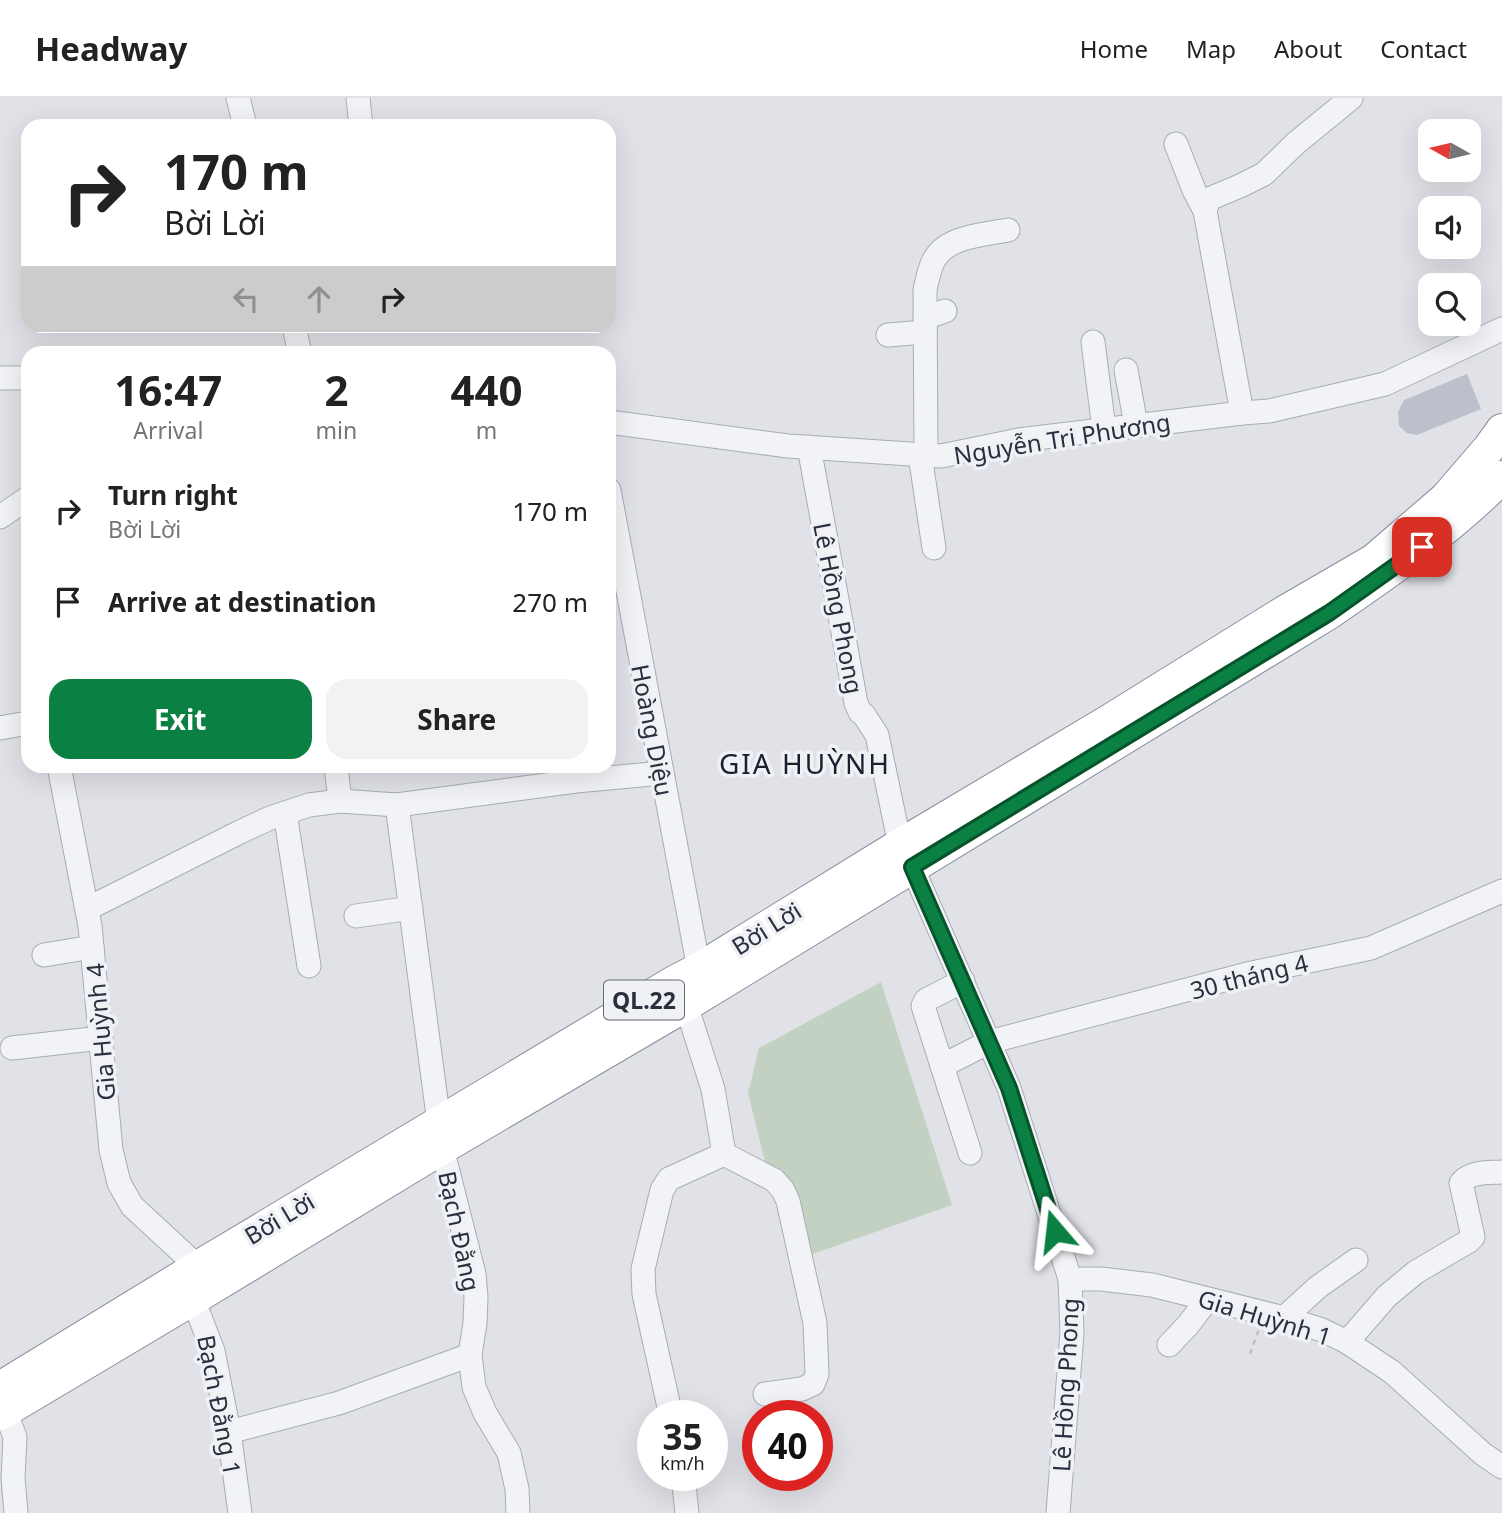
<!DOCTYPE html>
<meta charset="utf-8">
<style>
body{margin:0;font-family:"Noto Sans",sans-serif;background:#f2f2f2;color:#222;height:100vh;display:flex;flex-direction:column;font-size:26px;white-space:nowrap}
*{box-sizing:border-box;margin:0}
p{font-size:23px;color:#767676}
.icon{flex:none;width:38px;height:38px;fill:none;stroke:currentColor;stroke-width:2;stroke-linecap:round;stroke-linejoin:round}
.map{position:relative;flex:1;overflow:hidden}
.details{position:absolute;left:21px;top:248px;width:595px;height:427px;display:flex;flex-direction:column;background:#fff;border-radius:21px;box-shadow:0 7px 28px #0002}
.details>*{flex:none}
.banner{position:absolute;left:21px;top:21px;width:595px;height:214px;border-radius:21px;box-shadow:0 7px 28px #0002;background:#fff;color:#222;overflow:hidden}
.needle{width:46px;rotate:278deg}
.buttons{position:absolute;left:1418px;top:21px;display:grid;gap:14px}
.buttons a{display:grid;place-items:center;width:63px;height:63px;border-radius:14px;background:#fff;box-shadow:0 7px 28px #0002;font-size:35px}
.speed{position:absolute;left:637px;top:1302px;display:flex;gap:14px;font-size:35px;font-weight:700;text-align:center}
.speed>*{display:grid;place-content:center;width:91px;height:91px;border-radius:50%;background:#fff;box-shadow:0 7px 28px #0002;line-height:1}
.speed small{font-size:18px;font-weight:400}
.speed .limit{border:10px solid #d22;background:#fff;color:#111}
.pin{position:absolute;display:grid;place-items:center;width:60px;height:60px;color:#fff;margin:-30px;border-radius:14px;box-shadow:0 4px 10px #0006}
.me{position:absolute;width:77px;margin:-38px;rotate:343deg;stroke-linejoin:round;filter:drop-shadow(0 0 5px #0008)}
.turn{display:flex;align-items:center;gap:24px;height:147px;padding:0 28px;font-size:32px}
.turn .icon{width:91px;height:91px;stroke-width:2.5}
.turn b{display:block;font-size:49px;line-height:60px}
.lanes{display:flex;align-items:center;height:66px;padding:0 28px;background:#0003;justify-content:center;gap:35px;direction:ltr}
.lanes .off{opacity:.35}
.eta{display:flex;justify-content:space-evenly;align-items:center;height:119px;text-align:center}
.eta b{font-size:42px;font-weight:700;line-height:49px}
.primary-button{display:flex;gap:14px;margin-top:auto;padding:14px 28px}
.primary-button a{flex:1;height:80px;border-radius:21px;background:#0b8043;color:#fff;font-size:28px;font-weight:700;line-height:80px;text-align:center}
.primary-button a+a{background:#f2f2f2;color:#222}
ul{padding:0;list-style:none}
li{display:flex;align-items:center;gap:21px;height:91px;padding:0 28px}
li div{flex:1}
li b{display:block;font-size:26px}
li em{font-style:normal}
header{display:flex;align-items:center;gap:42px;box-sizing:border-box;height:98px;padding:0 35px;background:#fff;border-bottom:2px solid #e0e0e0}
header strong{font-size:33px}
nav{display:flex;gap:38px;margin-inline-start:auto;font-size:24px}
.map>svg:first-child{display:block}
.green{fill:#c3d1c2}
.building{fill:#bdc0ca}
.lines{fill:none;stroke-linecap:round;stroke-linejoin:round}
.minor-casing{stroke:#a9acb5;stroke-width:25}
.highway-casing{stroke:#888d9d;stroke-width:34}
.path{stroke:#bec0c6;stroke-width:2.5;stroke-dasharray:5 5;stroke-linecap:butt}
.minor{stroke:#f2f3f6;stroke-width:23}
.highway{stroke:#fff;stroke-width:32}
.route-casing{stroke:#07532c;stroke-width:18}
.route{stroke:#0b8043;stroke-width:12}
.labels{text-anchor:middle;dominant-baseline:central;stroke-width:7;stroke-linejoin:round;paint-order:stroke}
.shield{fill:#eff1f5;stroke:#656875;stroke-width:2}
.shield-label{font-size:23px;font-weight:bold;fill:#2a2e3e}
.street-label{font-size:24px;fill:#2a2e3e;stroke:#eff1f5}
.quarter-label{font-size:28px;letter-spacing:2px;fill:#1c1f2f;stroke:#eff1f5}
</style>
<header>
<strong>Headway</strong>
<nav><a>Home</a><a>Map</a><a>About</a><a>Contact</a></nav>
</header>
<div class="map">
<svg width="1502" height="1415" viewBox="0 0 1502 1415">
<rect width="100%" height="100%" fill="#e0e2e8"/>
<polygon class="green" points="881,884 952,1107 804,1159 769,1080 748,995 759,950"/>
<polygon class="building" points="1467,276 1481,311 1417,337 1407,335 1399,328 1398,314 1404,302"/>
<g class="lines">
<g class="minor-casing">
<g id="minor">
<polyline points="238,0 245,28"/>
<polyline points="358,0 361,28"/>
<polyline points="1176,46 1194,92 1205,113"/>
<polyline points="925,220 945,213"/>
<polyline points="294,228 300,256"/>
<polyline points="888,237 925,234"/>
<polyline points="1093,244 1104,331"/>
<polyline points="1126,272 1136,327"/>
<polyline points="0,280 28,280"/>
<polyline points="1242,315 1205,113 1209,101 1240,88 1264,76 1296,45 1351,0"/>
<polyline points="609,324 788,348 941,358 1019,342 1242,315 1269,313 1385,286 1502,231"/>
<polyline points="809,349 856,605 860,614 864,617 877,637 900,747"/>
<polyline points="920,357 934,450"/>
<path d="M926,358L925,192C927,183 929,172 933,164C945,138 983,137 1008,132"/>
<polyline points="609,392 699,871"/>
<polyline points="0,419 28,400"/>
<polyline points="0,630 28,625"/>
<polyline points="59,668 90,828 111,1052 119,1085 132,1108 198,1169"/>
<polyline points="336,668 340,703"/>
<polyline points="397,707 439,1025"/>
<polyline points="285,715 309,868"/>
<polyline points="912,769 1009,990 1070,1181 1072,1235 1058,1415"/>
<polyline points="87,811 240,734 270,720 309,707 340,703 397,707 576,683 662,675"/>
<polyline points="356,818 411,810"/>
<polyline points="44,857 92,849"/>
<polyline points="963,883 926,902 923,908 970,1055"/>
<polyline points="12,950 101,940"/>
<polyline points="942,968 989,944 1247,876 1371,850 1502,793"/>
<polyline points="442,1050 474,1176 476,1199 475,1225 470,1257 474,1289 485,1315 509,1355 517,1391 518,1415"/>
<polyline points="724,1056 774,1082 783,1092 788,1103 815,1225 817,1276 813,1286 802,1291 765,1296"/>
<polyline points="1070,1181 1101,1181 1152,1187 1284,1220 1322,1232 1347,1244 1392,1274 1483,1356 1502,1369"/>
<polyline points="193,1201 213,1253 229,1334 240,1415"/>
<polyline points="1284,1220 1318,1189 1356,1162"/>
<path d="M1347,1244L1387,1198L1416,1174L1469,1143L1473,1139L1461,1085C1471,1073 1488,1075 1502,1074"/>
<polyline points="1169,1247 1188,1227 1207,1202"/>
<polyline points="5,1313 15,1339 13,1380 16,1415"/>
<polyline points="671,1318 644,1196 643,1171 662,1092 669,1081 724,1056 713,991 686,907"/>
<polyline points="229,1334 339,1305 470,1257"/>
<polyline points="683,1377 687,1415"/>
</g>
</g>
<g class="highway-casing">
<g id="highway">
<polyline points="0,1290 198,1169 674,884 699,871 900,747 1107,624 1286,513 1374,462 1446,400 1489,350 1502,332"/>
<path d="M0,1316L193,1201L442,1050L686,907L1329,515C1390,473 1450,432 1502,379"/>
</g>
</g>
<polyline class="path" points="1250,1256 1259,1231"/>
<use href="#minor" class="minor"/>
<use href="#highway" class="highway"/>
</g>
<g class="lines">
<g class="route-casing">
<polyline id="route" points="1055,1133 1009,990 912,769 1329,515 1422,449"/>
</g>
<use href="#route" class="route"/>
</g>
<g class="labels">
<rect class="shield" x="604" y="882.5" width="80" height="39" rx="5"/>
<g class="shield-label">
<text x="644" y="902">QL.22</text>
</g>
<g class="street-label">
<text transform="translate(1062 340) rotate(-9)">Nguyễn Tri Phương</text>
<text transform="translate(839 510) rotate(79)">Lê Hồng Phong</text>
<text transform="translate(653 632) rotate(79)">Hoàng Diệu</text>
<text transform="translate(766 830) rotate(-32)">Bời Lời</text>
<text transform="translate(1249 878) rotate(-14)">30 tháng 4</text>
<text transform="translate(100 934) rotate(-95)">Gia Huỳnh 4</text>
<text transform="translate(279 1120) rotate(-31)">Bời Lời</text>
<text transform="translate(460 1133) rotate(78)">Bạch Đằng</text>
<text transform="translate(1265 1219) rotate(17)">Gia Huỳnh 1</text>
<text transform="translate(1065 1287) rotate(-87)">Lê Hồng Phong</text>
<text transform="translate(220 1307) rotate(79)">Bạch Đằng 1</text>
</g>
<g class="quarter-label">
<text x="805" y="665">GIA HUỲNH</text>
</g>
</g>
</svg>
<div class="buttons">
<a><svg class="needle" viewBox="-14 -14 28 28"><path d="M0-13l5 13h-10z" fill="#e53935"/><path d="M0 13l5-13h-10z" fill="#767676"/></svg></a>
<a><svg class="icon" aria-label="sound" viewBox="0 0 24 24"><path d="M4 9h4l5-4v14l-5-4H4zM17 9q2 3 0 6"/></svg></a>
<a><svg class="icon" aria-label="search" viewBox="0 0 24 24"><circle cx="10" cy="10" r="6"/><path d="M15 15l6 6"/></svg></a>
</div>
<div class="speed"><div>35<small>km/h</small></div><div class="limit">40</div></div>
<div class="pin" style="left:1422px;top:449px;background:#d93025"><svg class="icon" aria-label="arrive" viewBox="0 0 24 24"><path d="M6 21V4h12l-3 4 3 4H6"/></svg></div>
<svg class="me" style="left:1055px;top:1133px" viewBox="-20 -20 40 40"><path d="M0-17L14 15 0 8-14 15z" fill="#0b8043" stroke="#fff" stroke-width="4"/></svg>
<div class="banner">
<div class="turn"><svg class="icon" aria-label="right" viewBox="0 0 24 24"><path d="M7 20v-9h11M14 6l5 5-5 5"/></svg><div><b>170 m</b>Bời Lời</div></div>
<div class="lanes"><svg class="icon off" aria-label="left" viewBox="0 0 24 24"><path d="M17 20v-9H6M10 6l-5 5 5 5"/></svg><svg class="icon off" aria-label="ahead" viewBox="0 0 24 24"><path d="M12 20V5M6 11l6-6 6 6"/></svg><svg class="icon" aria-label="right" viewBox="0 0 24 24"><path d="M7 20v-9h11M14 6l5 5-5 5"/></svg></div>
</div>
<section class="details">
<div class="eta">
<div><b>16:47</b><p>Arrival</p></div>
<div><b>2</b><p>min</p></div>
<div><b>440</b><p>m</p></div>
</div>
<ul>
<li><svg class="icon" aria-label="right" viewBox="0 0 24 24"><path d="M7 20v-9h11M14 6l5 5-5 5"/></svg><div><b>Turn right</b><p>Bời Lời</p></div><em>170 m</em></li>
<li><svg class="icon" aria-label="arrive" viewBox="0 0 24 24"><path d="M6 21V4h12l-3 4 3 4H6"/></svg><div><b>Arrive at destination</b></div><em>270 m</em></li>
</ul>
<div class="primary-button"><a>Exit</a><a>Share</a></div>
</section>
</div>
